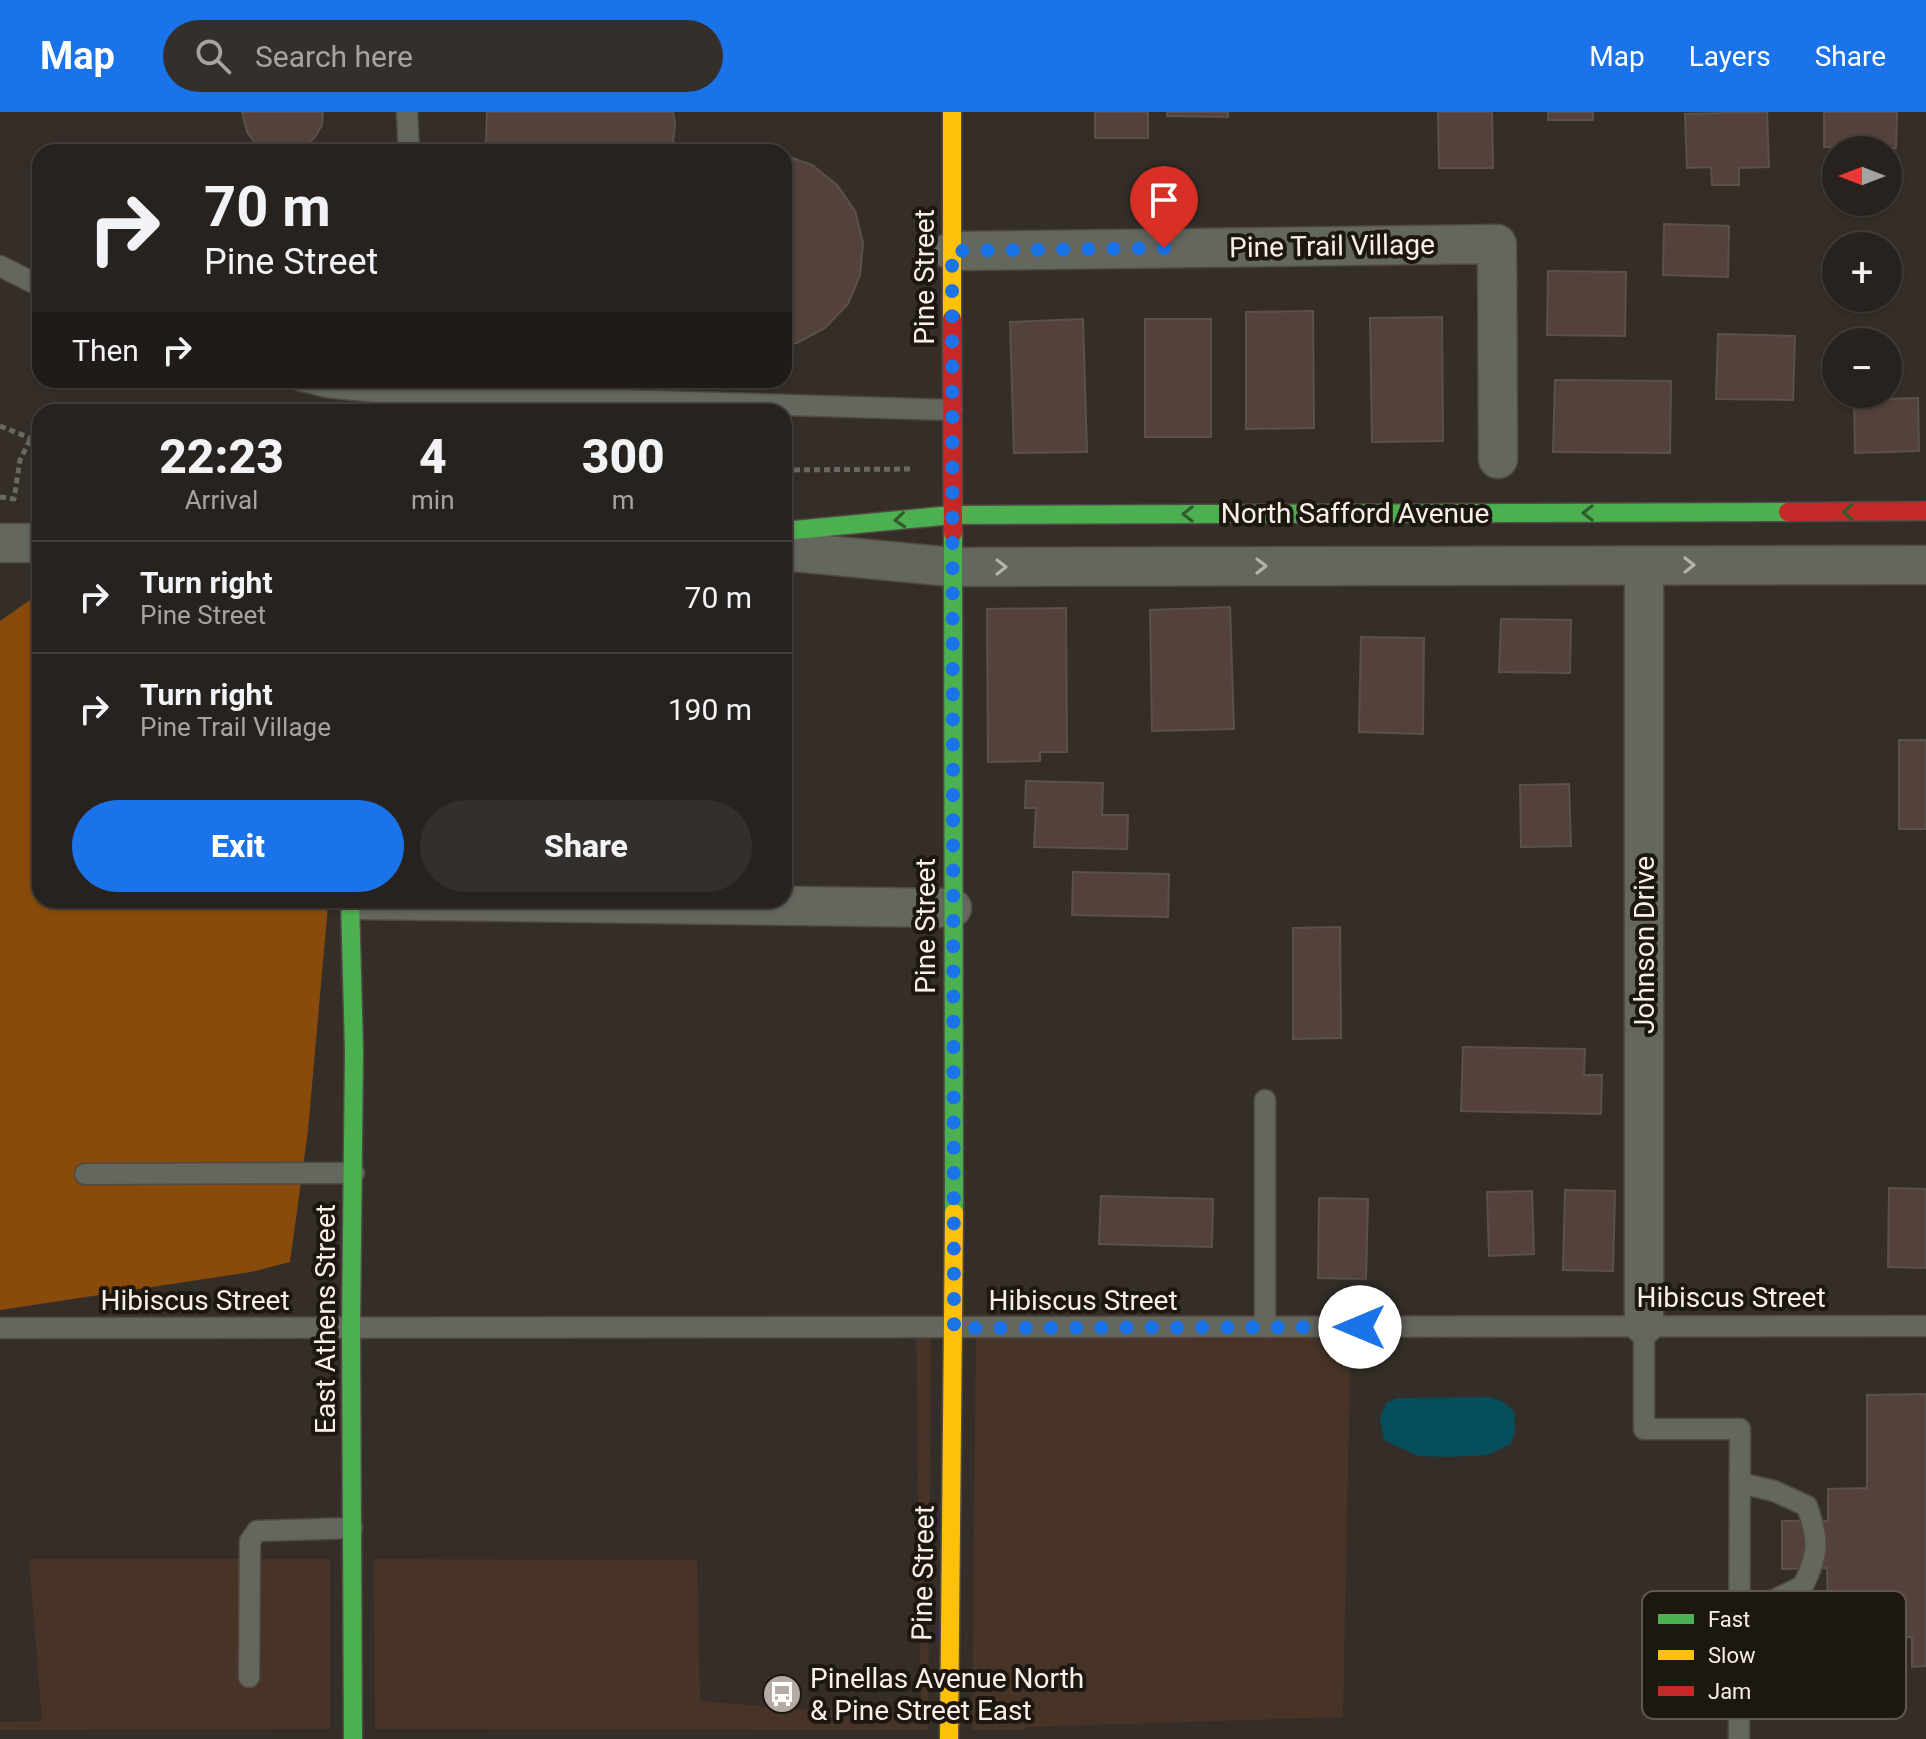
<!DOCTYPE html>
<meta charset="utf-8">
<style>
body{margin:0;font-family:Roboto,sans-serif;background:#342f2b;color:#f1f3f6;height:100vh;display:flex;flex-direction:column;font-size:30px;white-space:nowrap}
*{box-sizing:border-box;margin:0}
p{font-size:26px;color:#a5a4a4}
.icon{flex:none;width:44px;height:44px;fill:none;stroke:currentColor;stroke-width:2;stroke-linecap:round;stroke-linejoin:round}
.map{position:relative;flex:1;overflow:hidden}
.side{position:absolute;left:32px;top:292px;width:760px;height:504px;display:flex;flex-direction:column;background:#28221e;border-radius:24px;box-shadow:0 2px 6px #0004,0 0 0 2px #443f3c}
.side>*{flex:none}
.hud{position:absolute;left:32px;top:32px;width:760px;height:244px;border-radius:24px;box-shadow:0 2px 6px #0004,0 0 0 2px #443f3c;background:#28221e;color:#f1f3f6;overflow:hidden}
.needle{width:52px;rotate:270deg}
.fabs{position:absolute;left:1822px;top:24px;display:grid;gap:16px}
.fabs a{display:grid;place-items:center;width:80px;height:80px;border-radius:50%;background:#28221e;box-shadow:0 2px 6px #0004,0 0 0 2px #443f3c;font-size:40px}
.pin{position:absolute;display:grid;place-items:center;width:68px;height:68px;color:#fff;margin:-82px -34px;border-radius:50% 50% 50% 0;rotate:-45deg;box-shadow:0 0 8px #0007}
.pin .icon{rotate:45deg}
.me{position:absolute;width:88px;margin:-44px;rotate:270deg;stroke-linejoin:round;filter:drop-shadow(0 0 6px #0008)}
.turn{display:flex;align-items:center;gap:28px;height:168px;padding:0 40px;font-size:36px}
.turn .icon{width:104px;height:104px;stroke-width:2.5}
.turn b{display:block;font-size:56px;line-height:68px}
.then{display:flex;align-items:center;height:76px;padding:0 40px;background:#0003;gap:16px;font-size:30px}
.eta{display:flex;justify-content:space-evenly;align-items:center;height:136px;text-align:center}
.eta b{font-size:48px;font-weight:800;line-height:56px}
.action{display:flex;gap:16px;margin-top:auto;padding:16px 40px}
.action a{flex:1;height:92px;border-radius:48px;background:#1a73e8;color:#fff;font-size:32px;font-weight:800;line-height:92px;text-align:center}
.action a+a{background:#342f2b;color:#f1f3f6}
ul{padding:0;list-style:none}
li{display:flex;align-items:center;gap:24px;height:112px;padding:0 40px;border-top:2px solid #443f3c}
li div{flex:1}
li b{display:block;font-size:30px}
li em{font-style:normal}
header{display:flex;align-items:center;gap:48px;box-sizing:border-box;height:112px;padding:0 40px;background:#1a73e8;color:#fff}
header strong{font-size:38px}
nav{display:flex;gap:44px;margin-inline-start:auto;font-size:28px}
.search{width:560px;height:72px;background:#342f2b;display:flex;align-items:center;gap:20px;box-sizing:border-box;padding:0 28px;border-radius:44px;color:#a5a4a4;font-size:30px}
.map>svg:first-child{display:block}
.built{fill:#473426}
.forest{fill:#894b0b}
.water{fill:#064e5c}
.building{fill:#54413c;stroke:#58514e;stroke-width:2}
.lines{fill:none;stroke-linecap:round;stroke-linejoin:round}
.lane-casing{stroke:#504944;stroke-width:23}
.street-casing{stroke:#504944;stroke-width:41}
.fast-casing{stroke:#504944;stroke-width:21}
.slow-casing{stroke:#504944;stroke-width:21}
.jam-casing{stroke:#504944;stroke-width:21}
.path{stroke:#676a62;stroke-width:5;stroke-dasharray:6 4;stroke-linecap:butt}
.lane{stroke:#63675e;stroke-width:20}
.street{stroke:#63675e;stroke-width:38}
.fast{stroke:#4caf50;stroke-width:18}
.slow{stroke:#ffc107;stroke-width:18}
.jam{stroke:#c62828;stroke-width:18}
.oneway{stroke:#325b2e}
.oneway2{stroke:#b6b2aa}
.route{stroke:#1a73e8;stroke-width:14;stroke-dasharray:0 25.2}
.labels{text-anchor:middle;dominant-baseline:central;stroke-width:8;stroke-linejoin:round;paint-order:stroke}
.street-label{font-size:28px;fill:#f9efe9;stroke:#1d1712}
.poi-label{font-size:28px;fill:#f9efe9;stroke:#1d1712;text-anchor:start}
.key{fill:#1d1712;stroke:#5f5852;stroke-width:2}
.key-label{font-size:22px;fill:#f9efe9}
</style>
<header>
<strong>Map</strong>
<div class="search"><svg class="icon" aria-label="search" viewBox="0 0 24 24"><circle cx="10" cy="10" r="6"/><path d="M15 15l6 6"/></svg>Search here</div>
<nav><a>Map</a><a>Layers</a><a>Share</a></nav>
</header>
<div class="map">
<svg width="1926" height="1627" viewBox="0 0 1926 1627">
<rect width="100%" height="100%" fill="#352e28"/>
<g class="built">
<polygon points="1351,1204 1343,1605 1026,1615 1025,1618 972,1618 976,1209"/>
<polygon points="916,1210 931,1210 928,1618 375,1617 374,1447 697,1448 700,1589 808,1598 921,1598"/>
<polygon points="29,1447 330,1447 330,1617 0,1618 0,1610 42,1609"/>
</g>
<polygon class="forest" points="40,481 40,788 328,788 327,805 308,1018 290,1150 251,1160 0,1198 0,509"/>
<polygon class="water" points="1491,1285 1503,1290 1514,1299 1515,1319 1511,1332 1488,1343 1449,1345 1418,1344 1384,1328 1380,1306 1386,1291 1397,1286"/>
<g class="building">
<polygon points="242,0 323,0 322,13 315,25 305,34 285,40 267,38 255,31 247,20"/>
<polygon points="487,0 673,0 675,11 672,40 489,40 486,29"/>
<rect x="1095" y="0" width="53" height="26"/>
<polygon points="1167,0 1228,0 1228,5 1167,4"/>
<polygon points="1438,0 1492,0 1493,56 1439,56"/>
<rect x="1548" y="0" width="45" height="8"/>
<polygon points="1767,0 1769,55 1739,56 1739,73 1712,73 1711,55 1687,56 1685,2"/>
<polygon points="1824,0 1897,0 1896,36 1824,35"/>
<polygon points="784,43 812,53 837,73 855,99 863,131 860,163 848,192 825,216 797,231 784,233"/>
<polygon points="1664,112 1729,114 1728,165 1663,163"/>
<polygon points="1548,159 1626,160 1625,224 1547,223"/>
<polygon points="1313,199 1314,316 1246,317 1246,200"/>
<polygon points="1442,205 1443,329 1372,330 1370,206"/>
<polygon points="1083,207 1087,340 1014,341 1010,210"/>
<rect x="1145" y="207" width="66" height="118"/>
<polygon points="1718,222 1795,224 1793,288 1716,287"/>
<polygon points="1555,268 1671,269 1670,341 1553,340"/>
<polygon points="1918,286 1919,339 1855,341 1854,288"/>
<polygon points="1230,495 1234,617 1152,619 1150,498"/>
<polygon points="1066,496 1067,640 1040,640 1040,649 988,650 987,497"/>
<polygon points="1501,507 1571,508 1570,561 1499,560"/>
<polygon points="1361,525 1424,526 1423,622 1359,620"/>
<rect x="1899" y="628" width="27" height="89"/>
<polygon points="1026,669 1103,671 1102,703 1128,703 1127,737 1034,735 1036,696 1025,696"/>
<polygon points="1569,672 1571,734 1521,735 1520,673"/>
<polygon points="1073,760 1169,762 1168,805 1072,803"/>
<polygon points="1340,815 1341,926 1293,927 1293,816"/>
<polygon points="1463,935 1585,937 1584,963 1602,963 1601,1002 1461,999"/>
<polygon points="1889,1076 1926,1077 1926,1156 1888,1155"/>
<polygon points="1565,1078 1615,1079 1613,1159 1563,1158"/>
<polygon points="1532,1079 1534,1142 1489,1144 1487,1080"/>
<polygon points="1101,1084 1213,1087 1212,1135 1099,1132"/>
<polygon points="1319,1086 1368,1087 1366,1167 1318,1166"/>
<polygon points="1926,1282 1926,1554 1912,1555 1912,1525 1829,1525 1827,1456 1782,1457 1782,1409 1828,1409 1828,1377 1867,1376 1867,1283"/>
</g>
<g class="lines">
<g class="lane-casing">
<g id="lane">
<polyline points="407,0 409,40"/>
<polyline points="0,154 40,174"/>
<polyline points="299,268 327,275 385,281 952,298"/>
<polyline points="1265,988 1265,1215"/>
<polyline points="85,1062 354,1061"/>
<polyline points="1644,1213 1644,1317 1740,1317 1739,1627"/>
<polyline points="0,1216 1926,1214"/>
<path d="M1739,1498L1772,1489L1803,1474C1819,1441 1819,1429 1807,1394L1774,1379L1740,1371"/>
<polyline points="249,1565 250,1429 257,1419 352,1416"/>
</g>
</g>
<g class="street-casing">
<g id="street">
<polyline points="952,139 1497,132 1498,347"/>
<polyline points="0,431 40,431"/>
<polyline points="784,439 952,455 1926,453"/>
<polyline points="1644,454 1644,1213"/>
<polyline points="359,788 952,796"/>
</g>
</g>
<g class="fast-casing">
<g id="fast">
<polyline points="784,419 952,403 1788,400"/>
<polyline points="953,421 954,1101"/>
<polyline points="350,788 354,939 351,1216 353,1627"/>
</g>
</g>
<g class="slow-casing">
<g id="slow">
<polyline points="952,0 952,207"/>
<polyline points="949,1627 954,1101"/>
</g>
</g>
<g class="jam-casing">
<g id="jam">
<polyline points="952,207 953,421"/>
<polyline points="1788,400 1926,399"/>
</g>
</g>
<g class="path">
<polyline points="0,314 40,330"/>
<polyline points="784,358 911,357"/>
<polyline points="0,385 14,387 20,348 31,326"/>
</g>
<use href="#lane" class="lane"/>
<use href="#street" class="street"/>
<use href="#fast" class="fast"/>
<use href="#slow" class="slow"/>
<use href="#jam" class="jam"/>
</g>
<defs><path id="oneway-chevron" d="M-2-3.5L2.5 0L-2 3.5" fill="none" stroke-width="1.6" stroke-linecap="round" stroke-linejoin="round" transform="scale(2)"/></defs>
<g class="oneway">
<use href="#oneway-chevron" transform="translate(1848 400) rotate(180)"/>
<use href="#oneway-chevron" transform="translate(1588 401) rotate(180)"/>
<use href="#oneway-chevron" transform="translate(1188 402) rotate(180)"/>
<use href="#oneway-chevron" transform="translate(900 408) rotate(175)"/>
</g>
<g class="oneway2">
<use href="#oneway-chevron" transform="translate(1689 453)"/>
<use href="#oneway-chevron" transform="translate(1261 454)"/>
<use href="#oneway-chevron" transform="translate(1001 455)"/>
</g>
<g class="lines">
<polyline class="route" points="1164,136 952,139 954,1216 1360,1215"/>
</g>
<defs>
<g id="bus-disc" transform="scale(2)"><circle r="9.5" fill="#b4aba5" stroke="#1d1712"/><path d="M-5-6H5V4H4V6H2V4H-2V6H-4V4H-5ZM-3.5-4V0h7V-4ZM-3.5 1.2v1.5H-2V1.2ZM2 1.2v1.5H3.5V1.2Z" fill="#fff"/></g>
</defs>
<g fill-rule="evenodd">
<use href="#bus-disc" x="782" y="1582"/>
</g>
<g class="labels">
<g class="street-label">
<text transform="translate(1332 134) rotate(-1)">Pine Trail Village</text>
<text transform="translate(924 165) rotate(-90)">Pine Street</text>
<text x="1355" y="401">North Safford Avenue</text>
<text transform="translate(925 814) rotate(-90)">Pine Street</text>
<text transform="translate(1644 833) rotate(-90)">Johnson Drive</text>
<text x="1731" y="1185">Hibiscus Street</text>
<text x="195" y="1188">Hibiscus Street</text>
<text x="1083" y="1188">Hibiscus Street</text>
<text transform="translate(325 1207) rotate(-90)">East Athens Street</text>
<text transform="translate(923 1461) rotate(-89)">Pine Street</text>
</g>
<g class="poi-label">
<text x="810" y="1566">Pinellas Avenue North<tspan x="810" dy="32">&amp; Pine Street East</tspan></text>
</g>
</g>
<rect x="1642" y="1479" width="264" height="128" rx="12" class="key"/>
<rect x="1658" y="1502" width="36" height="10" fill="#4caf50"/>
<rect x="1658" y="1538" width="36" height="10" fill="#ffc107"/>
<rect x="1658" y="1574" width="36" height="10" fill="#c62828"/>
<g class="key-label">
<text x="1708" y="1515">Fast</text>
<text x="1708" y="1551">Slow</text>
<text x="1708" y="1587">Jam</text>
</g>
</svg>
<div class="fabs">
<a><svg class="needle" viewBox="-14 -14 28 28"><path d="M0-13l5 13h-10z" fill="#e53935"/><path d="M0 13l5-13h-10z" fill="#a5a4a4"/></svg></a>
<a>+</a>
<a>−</a>
</div>
<div class="pin" style="left:1164px;top:136px;background:#d93025"><svg class="icon" aria-label="arrive" viewBox="0 0 24 24"><path d="M6 21V4h12l-3 4 3 4H6"/></svg></div>
<svg class="me" style="left:1360px;top:1215px" viewBox="-20 -20 40 40"><circle r="19" fill="#fff"/><path d="M0-13L10 11 0 6-10 11z" fill="#1a73e8"/></svg>
<div class="hud">
<div class="turn"><svg class="icon" aria-label="right" viewBox="0 0 24 24"><path d="M7 20v-9h11M14 6l5 5-5 5"/></svg><div><b>70 m</b>Pine Street</div></div>
<div class="then">Then<svg class="icon" aria-label="right" viewBox="0 0 24 24"><path d="M7 20v-9h11M14 6l5 5-5 5"/></svg></div>
</div>
<section class="side">
<div class="eta">
<div><b>22:23</b><p>Arrival</p></div>
<div><b>4</b><p>min</p></div>
<div><b>300</b><p>m</p></div>
</div>
<ul>
<li><svg class="icon" aria-label="right" viewBox="0 0 24 24"><path d="M7 20v-9h11M14 6l5 5-5 5"/></svg><div><b>Turn right</b><p>Pine Street</p></div><em>70 m</em></li>
<li><svg class="icon" aria-label="right" viewBox="0 0 24 24"><path d="M7 20v-9h11M14 6l5 5-5 5"/></svg><div><b>Turn right</b><p>Pine Trail Village</p></div><em>190 m</em></li>
</ul>
<div class="action"><a>Exit</a><a>Share</a></div>
</section>
</div>
